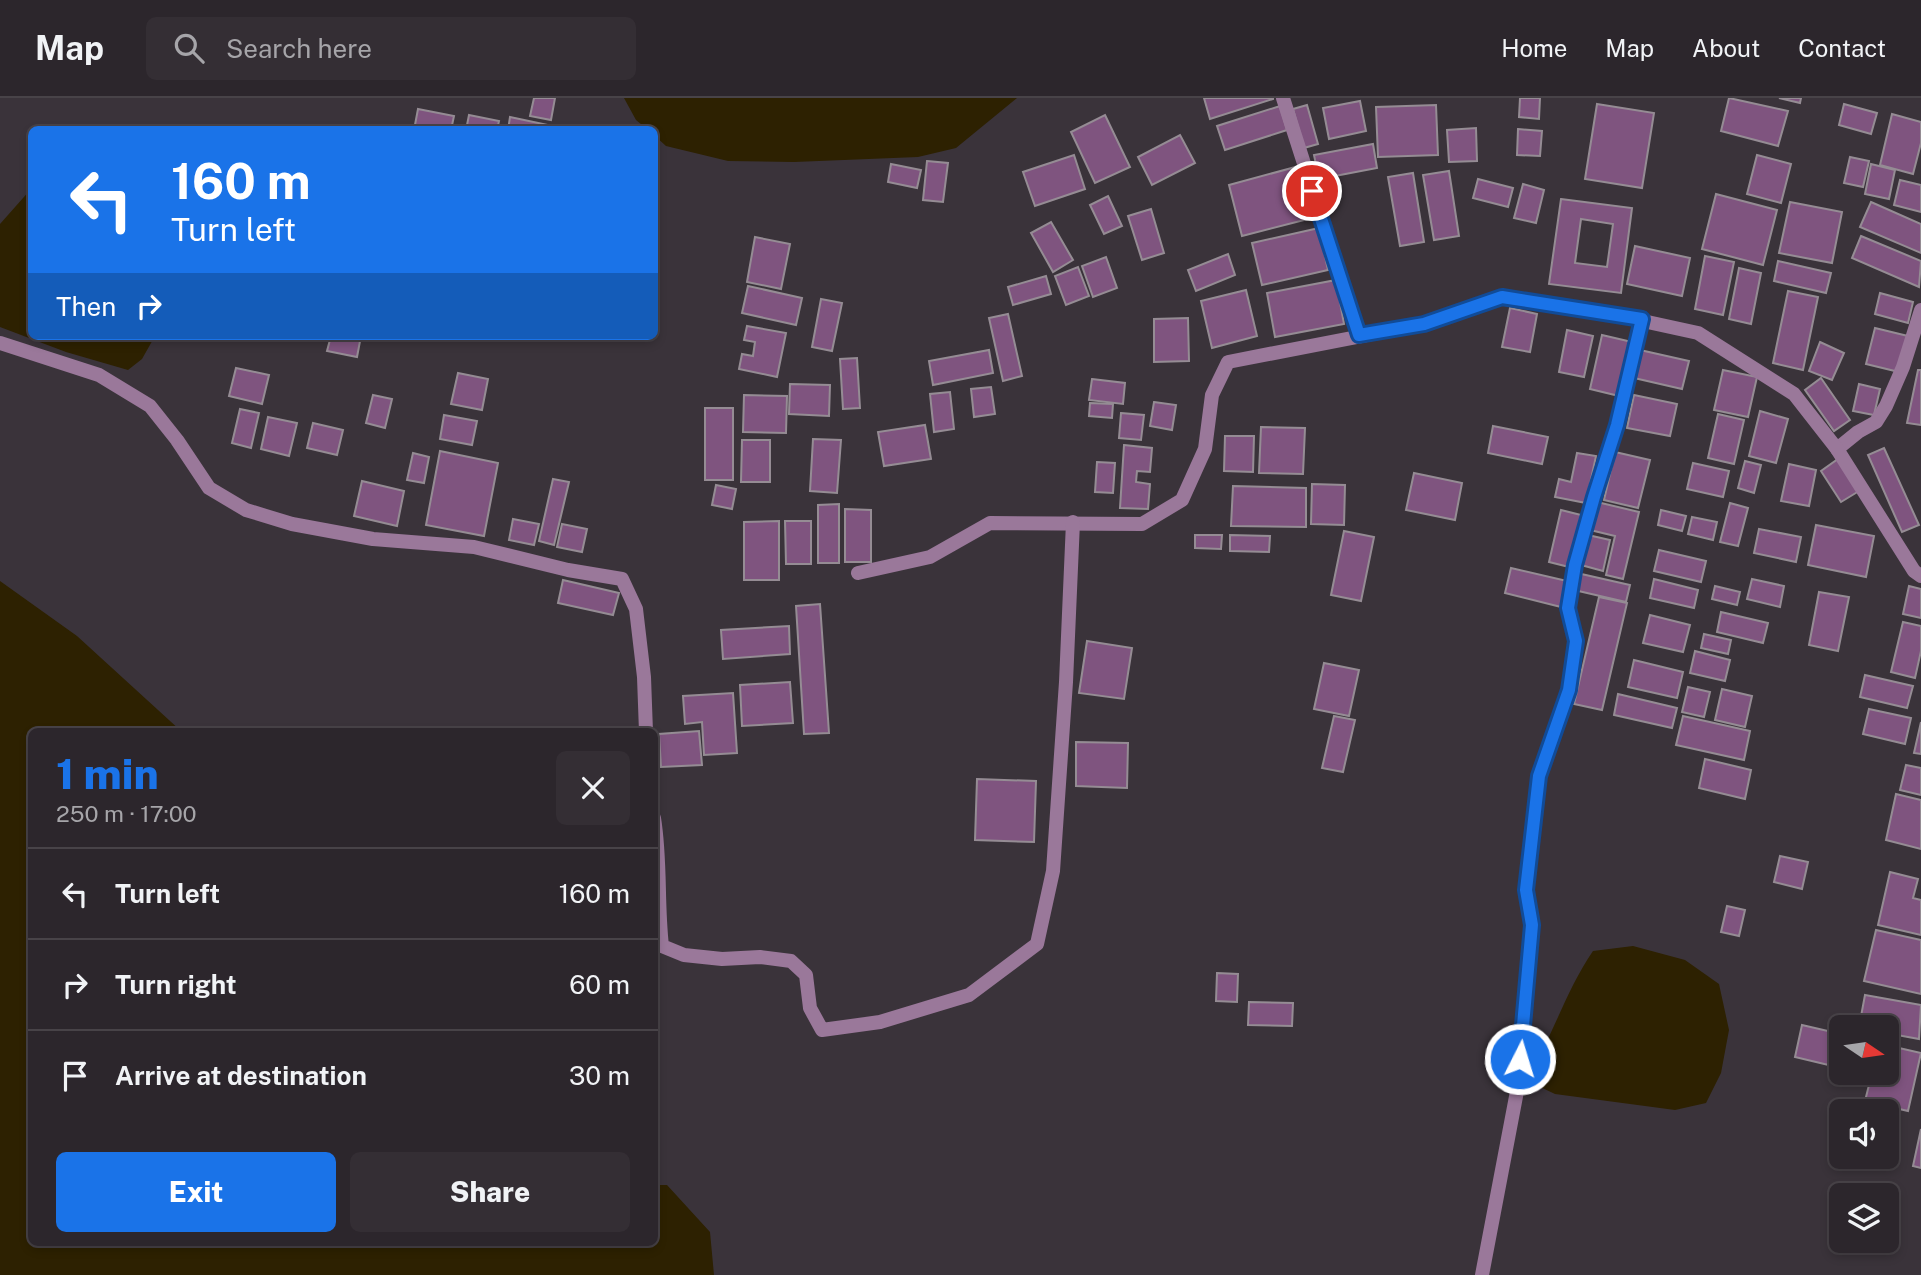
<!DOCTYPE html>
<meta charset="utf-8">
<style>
body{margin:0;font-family:"Public Sans",sans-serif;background:#342e34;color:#f1f3f6;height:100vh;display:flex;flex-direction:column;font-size:26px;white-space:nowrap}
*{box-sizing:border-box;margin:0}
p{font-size:23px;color:#a6a5a9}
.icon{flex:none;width:38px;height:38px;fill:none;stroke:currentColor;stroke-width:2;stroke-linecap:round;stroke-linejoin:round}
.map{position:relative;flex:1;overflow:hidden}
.side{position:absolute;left:28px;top:630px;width:630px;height:518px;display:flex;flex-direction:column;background:#2c262c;border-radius:10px;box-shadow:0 4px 10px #0003,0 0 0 2px #484348}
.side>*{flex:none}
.guide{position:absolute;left:28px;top:28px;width:630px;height:214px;border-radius:10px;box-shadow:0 4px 10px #0003,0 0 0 2px #484348;background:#1a73e8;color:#fff;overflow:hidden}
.needle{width:46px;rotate:103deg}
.fabs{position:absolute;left:1829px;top:917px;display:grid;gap:14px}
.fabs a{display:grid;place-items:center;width:70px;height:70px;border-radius:10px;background:#2c262c;box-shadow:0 4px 10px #0003,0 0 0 2px #484348;font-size:35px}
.pin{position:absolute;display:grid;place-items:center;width:60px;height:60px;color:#fff;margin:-30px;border:4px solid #fff;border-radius:50%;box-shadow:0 2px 7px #0007}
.me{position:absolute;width:77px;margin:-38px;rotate:5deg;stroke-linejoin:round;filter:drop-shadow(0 0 5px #0008)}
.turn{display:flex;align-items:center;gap:24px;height:147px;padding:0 28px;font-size:32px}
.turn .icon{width:91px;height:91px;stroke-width:2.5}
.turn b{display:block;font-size:49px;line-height:60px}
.then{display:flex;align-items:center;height:66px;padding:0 28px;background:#0003;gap:14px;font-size:26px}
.round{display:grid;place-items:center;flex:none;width:74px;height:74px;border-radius:10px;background:#342e34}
.summary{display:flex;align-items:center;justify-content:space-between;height:119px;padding:0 28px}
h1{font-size:42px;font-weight:800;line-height:52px;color:#1a73e8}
.action{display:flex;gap:14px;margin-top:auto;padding:14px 28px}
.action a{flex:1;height:80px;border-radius:10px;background:#1a73e8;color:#fff;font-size:28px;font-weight:800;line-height:80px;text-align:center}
.action a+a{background:#342e34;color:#f1f3f6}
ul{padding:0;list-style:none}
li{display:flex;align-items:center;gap:21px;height:91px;padding:0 28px;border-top:2px solid #484348}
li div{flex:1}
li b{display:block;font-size:26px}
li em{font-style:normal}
header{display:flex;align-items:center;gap:42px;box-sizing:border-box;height:98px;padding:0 35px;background:#2c262c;border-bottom:2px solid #484348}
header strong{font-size:33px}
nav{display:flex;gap:38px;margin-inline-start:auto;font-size:24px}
.search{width:490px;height:63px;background:#342e34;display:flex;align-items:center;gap:18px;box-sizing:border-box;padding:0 24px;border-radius:10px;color:#a6a5a9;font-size:26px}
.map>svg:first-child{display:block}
.water{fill:#2d2101}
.building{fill:#7f547f;stroke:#958c94;stroke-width:2;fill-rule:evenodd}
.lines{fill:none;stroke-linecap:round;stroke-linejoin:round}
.minor{stroke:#9a789a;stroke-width:14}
.route-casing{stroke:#114b97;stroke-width:18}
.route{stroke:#1a73e8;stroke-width:12}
</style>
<header>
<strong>Map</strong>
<div class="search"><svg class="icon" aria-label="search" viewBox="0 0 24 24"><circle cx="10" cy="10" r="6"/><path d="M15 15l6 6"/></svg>Search here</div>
<nav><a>Home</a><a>Map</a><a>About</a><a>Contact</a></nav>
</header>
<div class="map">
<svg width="1921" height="1177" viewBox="0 0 1921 1177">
<rect width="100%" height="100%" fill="#3a333a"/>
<g class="water">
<polygon points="624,0 1017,0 956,50 918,59 794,64 728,63 666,48 655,38 654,32 647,31 636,22"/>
<polygon points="31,91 32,238 155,238 142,261 128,272 66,254 0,229 0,126"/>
<polygon points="0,483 77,538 181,633 32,634 32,1144 654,1144 655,1087 667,1087 710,1134 714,1177 0,1177"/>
<path d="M1633,848L1685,862L1719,886L1729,932L1721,975L1706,1005L1675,1012L1555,996L1536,987L1531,974C1554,934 1567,891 1593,853Z"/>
</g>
<g class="building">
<polygon points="534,0 555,0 551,22 530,18"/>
<polygon points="1204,0 1273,0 1273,1 1210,21"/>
<polygon points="1520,0 1540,0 1539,21 1519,19"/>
<polygon points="1729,0 1788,13 1778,48 1721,33"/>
<polygon points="1779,0 1801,0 1800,5"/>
<polygon points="1360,3 1366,33 1329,41 1323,10"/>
<polygon points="1597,6 1654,15 1642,90 1585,81"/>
<polygon points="1844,6 1877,15 1871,36 1839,27"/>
<polygon points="1307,7 1318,46 1304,50 1293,11"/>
<polygon points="1436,7 1438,57 1378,59 1376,9"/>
<polygon points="1280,8 1287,32 1225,52 1217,28"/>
<polygon points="418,11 454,18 451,32 414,32"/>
<polygon points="1892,16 1921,24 1921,45 1913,76 1880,67"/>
<polygon points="469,17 499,23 497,32 466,32"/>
<polygon points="1105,17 1130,69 1095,85 1071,34"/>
<polygon points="510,19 548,27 548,32 508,32"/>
<polygon points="1476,30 1477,63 1449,64 1447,32"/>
<polygon points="1518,31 1542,33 1540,58 1517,57"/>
<polygon points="1180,37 1195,65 1152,87 1138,59"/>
<polygon points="1373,46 1377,70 1319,81 1314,57"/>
<polygon points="1074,57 1085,91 1035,108 1023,74"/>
<polygon points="1757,57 1791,66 1781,105 1747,96"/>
<polygon points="1850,59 1869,63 1863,89 1844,85"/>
<polygon points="927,63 948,65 943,104 923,102"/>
<polygon points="891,66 921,72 917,90 888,84"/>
<polygon points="1871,66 1895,72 1889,101 1865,96"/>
<polygon points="1299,68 1312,120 1242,138 1229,87"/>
<polygon points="1449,73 1459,138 1434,142 1423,77"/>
<polygon points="1413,75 1424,144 1400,148 1388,79"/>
<polygon points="1478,81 1513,90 1508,109 1473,100"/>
<polygon points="1900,82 1921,87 1921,114 1894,107"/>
<polygon points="1523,86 1544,92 1536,125 1514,120"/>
<polygon points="1716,96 1777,112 1763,167 1702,151"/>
<polygon points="1108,98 1122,128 1104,136 1090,107"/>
<path d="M1561,101L1632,110L1621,195L1549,186ZM1581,121L1613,126L1607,169L1575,165Z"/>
<polygon points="1790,104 1842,114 1832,165 1779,155"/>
<polygon points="1871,104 1921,126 1921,155 1860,129"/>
<polygon points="1151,111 1164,155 1142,162 1128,118"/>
<polygon points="1051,124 1073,162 1053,174 1031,135"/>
<polygon points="1319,130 1328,172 1262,187 1252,145"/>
<polygon points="1861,138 1921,163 1919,189 1852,160"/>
<polygon points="755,139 790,146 781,191 747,184"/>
<polygon points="1635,148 1690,160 1682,198 1627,186"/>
<polygon points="1228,156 1235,177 1196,193 1188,172"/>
<polygon points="1705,158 1734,164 1723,217 1695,211"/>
<polygon points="1106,159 1117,190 1093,199 1082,168"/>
<polygon points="1778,163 1831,175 1826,195 1774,183"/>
<polygon points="1078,169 1089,198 1066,207 1055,178"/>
<polygon points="1739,170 1761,175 1751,226 1729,221"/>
<polygon points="1046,178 1051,196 1013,207 1008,189"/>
<polygon points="1336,182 1344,226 1275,239 1267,195"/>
<polygon points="748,188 802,200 796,227 742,215"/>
<polygon points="1246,192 1257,238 1212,250 1201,203"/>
<polygon points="1788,193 1818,199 1803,272 1773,265"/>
<polygon points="1880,195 1913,204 1908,225 1875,216"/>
<polygon points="821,201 842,205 832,253 812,249"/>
<polygon points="1510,210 1537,216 1530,254 1502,249"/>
<polygon points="1008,216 1022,278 1003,283 989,220"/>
<polygon points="1188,220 1189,263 1154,264 1154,221"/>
<polygon points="747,228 786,235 777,279 739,271 742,256 753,258 755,244 744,242"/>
<polygon points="1875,230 1908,238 1899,274 1866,266"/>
<polygon points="1567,232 1593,238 1584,279 1559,274"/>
<polygon points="1602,237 1632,244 1619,298 1590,291"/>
<polygon points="331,238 361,238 357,259 327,253"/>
<polygon points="1820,244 1844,255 1832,282 1809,273"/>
<polygon points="989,252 993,275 933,287 929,263"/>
<polygon points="1640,252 1689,263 1682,291 1634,280"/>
<polygon points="857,260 860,310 843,311 840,261"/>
<polygon points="236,270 269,277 262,306 229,298"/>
<polygon points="1723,272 1757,279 1748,319 1714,312"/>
<polygon points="1918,272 1921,272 1921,327 1907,325"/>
<polygon points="458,275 488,281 482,312 451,306"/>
<polygon points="1821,280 1850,322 1834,333 1805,292"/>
<polygon points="1092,281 1125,285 1123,306 1089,302"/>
<polygon points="790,286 830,287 829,318 789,316"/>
<polygon points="1859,286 1880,291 1874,317 1853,313"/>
<polygon points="991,289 995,316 974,319 971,291"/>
<polygon points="950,294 954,331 934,334 930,296"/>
<polygon points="373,297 392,301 385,330 366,325"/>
<polygon points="744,297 787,298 786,335 743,334"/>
<polygon points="1634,297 1677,306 1670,338 1627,330"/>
<polygon points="1154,304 1176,307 1172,332 1150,328"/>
<polygon points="1090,305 1113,306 1112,320 1089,318"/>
<rect x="705" y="310" width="28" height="72"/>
<polygon points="240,311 259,315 251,350 232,345"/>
<polygon points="1760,313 1788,321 1776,365 1749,358"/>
<polygon points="1121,315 1144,317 1141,342 1119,340"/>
<polygon points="1718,316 1744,322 1734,366 1708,360"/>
<polygon points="444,317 477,323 472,347 440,341"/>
<polygon points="268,319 297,325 289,358 261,351"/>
<polygon points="313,325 343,332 337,357 307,350"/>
<polygon points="925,327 931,361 884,368 878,334"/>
<polygon points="1493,328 1548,339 1542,366 1488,355"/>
<polygon points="1261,329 1305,330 1303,376 1259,375"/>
<polygon points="1225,338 1254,338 1253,374 1224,373"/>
<polygon points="813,341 841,342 837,395 810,393"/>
<polygon points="742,342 770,342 770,384 741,384"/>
<polygon points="1124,347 1152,350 1150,374 1137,373 1136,384 1150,386 1148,411 1120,410"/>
<polygon points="1884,350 1919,427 1902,434 1868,357"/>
<polygon points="440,353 498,365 484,438 426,427"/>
<polygon points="1615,354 1650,362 1638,410 1604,402"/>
<polygon points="413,355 429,359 424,385 407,382"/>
<polygon points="1577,355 1596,358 1586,405 1555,399 1559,381 1571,384"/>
<polygon points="1838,361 1859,393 1841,404 1821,373"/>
<polygon points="1745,363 1761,367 1754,395 1738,390"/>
<polygon points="1097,364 1115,365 1113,395 1095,394"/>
<polygon points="1693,365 1729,373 1723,399 1687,391"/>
<polygon points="1789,366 1816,372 1809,408 1781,403"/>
<polygon points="1414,375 1462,385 1455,422 1406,412"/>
<polygon points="553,381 569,384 554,447 539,443"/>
<polygon points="362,383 404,393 397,428 354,418"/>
<polygon points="1312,386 1345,387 1344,427 1311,426"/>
<polygon points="716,387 736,391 732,411 712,407"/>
<polygon points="1233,388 1306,390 1306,429 1231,428"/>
<polygon points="1597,404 1639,414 1623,481 1606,477 1615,438 1590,432"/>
<polygon points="1730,405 1748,410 1738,448 1720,444"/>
<polygon points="839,406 839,465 818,465 818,407"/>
<polygon points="845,411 871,412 871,464 845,464"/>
<polygon points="1561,412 1581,417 1569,469 1549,464"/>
<polygon points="1661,412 1686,418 1682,433 1658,427"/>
<polygon points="1692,419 1717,424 1713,442 1688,436"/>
<polygon points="513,421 539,426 534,447 509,442"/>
<polygon points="779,423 779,482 744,482 744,424"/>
<polygon points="785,423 811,423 811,466 786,466"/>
<polygon points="562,426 587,431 582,454 557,449"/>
<polygon points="1816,427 1874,438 1866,479 1808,467"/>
<polygon points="1759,431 1801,439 1796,464 1754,455"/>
<polygon points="1344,433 1374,439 1361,503 1331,497"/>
<polygon points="1195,437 1222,437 1221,451 1195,450"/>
<polygon points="1230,437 1270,438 1269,454 1230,453"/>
<polygon points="1588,437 1610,442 1603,473 1581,467"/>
<polygon points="1659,452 1706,463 1701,484 1654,473"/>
<polygon points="1511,470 1567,483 1561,509 1505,495"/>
<polygon points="1577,475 1630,487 1626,504 1574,492"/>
<polygon points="1654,481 1698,492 1694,510 1650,500"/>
<polygon points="1752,481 1784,488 1780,509 1747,501"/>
<polygon points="563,482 619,495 613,517 558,505"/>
<polygon points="1715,488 1740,494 1737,507 1712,501"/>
<polygon points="1909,488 1921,491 1921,520 1903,516"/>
<polygon points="1819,494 1849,499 1838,553 1809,547"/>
<polygon points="1599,499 1627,505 1602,612 1574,606"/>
<polygon points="820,506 829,635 804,636 796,508"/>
<polygon points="1721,514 1768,525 1763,545 1717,534"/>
<polygon points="1650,517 1690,527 1683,554 1643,545"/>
<polygon points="1903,524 1921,528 1921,553 1915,580 1891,574"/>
<polygon points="789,528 790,556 723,561 721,532"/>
<polygon points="1704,536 1731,542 1728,556 1701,550"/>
<polygon points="1087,543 1132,550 1124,601 1079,595"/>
<polygon points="1695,553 1730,562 1725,583 1690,575"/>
<polygon points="1634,562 1683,574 1677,600 1628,589"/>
<polygon points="1324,565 1359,572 1349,618 1314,611"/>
<polygon points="1865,577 1913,588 1907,610 1860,599"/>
<polygon points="790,584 793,625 742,628 740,587"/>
<polygon points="1688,589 1710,594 1704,619 1682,614"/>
<polygon points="1722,591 1752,598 1745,629 1715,622"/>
<polygon points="733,595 737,655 704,657 702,624 685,626 683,598"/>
<polygon points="1618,596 1677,610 1672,630 1614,617"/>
<polygon points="1869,611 1911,620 1905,646 1863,636"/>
<polygon points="1334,618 1355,622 1343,674 1322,670"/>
<polygon points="1683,618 1750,633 1744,662 1676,647"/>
<polygon points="1921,624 1921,656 1914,655"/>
<polygon points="699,633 702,667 661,669 659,636"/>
<polygon points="1076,644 1128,645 1127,690 1076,688"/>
<polygon points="1705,661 1751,672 1745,701 1699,690"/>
<polygon points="1906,667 1921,670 1921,697 1900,692"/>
<polygon points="977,681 1036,683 1034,744 975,742"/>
<polygon points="1896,696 1921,702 1921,751 1886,742"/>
<polygon points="1780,758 1808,764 1802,791 1774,784"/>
<polygon points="1890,774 1918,781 1913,800 1921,802 1921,837 1878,827"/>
<polygon points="1727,808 1745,812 1739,838 1721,834"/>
<polygon points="1876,832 1921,842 1921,896 1864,883"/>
<polygon points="1217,875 1238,876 1237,904 1216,903"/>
<polygon points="1865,897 1921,907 1919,941 1886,935 1886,929 1859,929"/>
<polygon points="1249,904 1293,905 1292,928 1248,927"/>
<polygon points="1802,927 1841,936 1841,970 1795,959"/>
<polygon points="1886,947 1921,955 1908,1013 1865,1003 1872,975 1886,975"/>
<polygon points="1921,1031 1921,1070 1913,1068"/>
</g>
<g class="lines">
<g class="minor">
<polyline points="1283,0 1359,237"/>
<polyline points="0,245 99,277 150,308 177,342 209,390 246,412 292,426 373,441 474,449 568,472 622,481 636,511 644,579 646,634"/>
<polyline points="1837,351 1858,334 1876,324 1886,308 1903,269 1921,212"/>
<polyline points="858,475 930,459 990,425 1142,426 1182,402 1205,351 1212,297 1228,264 1424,226 1502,199 1597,213 1698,235 1794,296 1837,351 1914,473 1921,478"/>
<path d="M654,720C661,763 657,805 662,848L684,857L722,861L760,859L791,863L806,877L810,910L822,932L880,924L969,897L1037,846L1053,773L1066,584L1073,424"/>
<polyline points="1482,1177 1518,988 1532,827 1526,791 1539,678 1569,591 1576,543 1568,510 1575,467 1593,399 1617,327 1642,221"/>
</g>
</g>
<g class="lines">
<g class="route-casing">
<polyline id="route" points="1312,93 1359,237 1424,226 1502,199 1642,221 1617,327 1594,399 1575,467 1568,510 1576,543 1569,592 1539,678 1526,792 1532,827 1520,961"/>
</g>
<use href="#route" class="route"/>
</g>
</svg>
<div class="fabs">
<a><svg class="needle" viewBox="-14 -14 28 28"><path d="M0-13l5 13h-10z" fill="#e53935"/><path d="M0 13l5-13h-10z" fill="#a6a5a9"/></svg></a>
<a><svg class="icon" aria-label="sound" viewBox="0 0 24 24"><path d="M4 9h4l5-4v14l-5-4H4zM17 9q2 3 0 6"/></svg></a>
<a><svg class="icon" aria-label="layers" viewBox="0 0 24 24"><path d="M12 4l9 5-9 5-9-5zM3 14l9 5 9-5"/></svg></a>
</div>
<div class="pin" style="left:1312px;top:93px;background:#d93025"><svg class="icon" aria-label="arrive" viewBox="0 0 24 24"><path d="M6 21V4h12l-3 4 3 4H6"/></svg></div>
<svg class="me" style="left:1520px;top:961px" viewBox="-20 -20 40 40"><circle r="17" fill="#1a73e8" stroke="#fff" stroke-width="3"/><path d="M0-11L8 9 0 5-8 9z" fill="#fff"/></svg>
<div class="guide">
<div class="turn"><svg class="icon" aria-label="left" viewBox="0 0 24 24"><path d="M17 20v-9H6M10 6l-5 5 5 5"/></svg><div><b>160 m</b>Turn left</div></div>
<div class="then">Then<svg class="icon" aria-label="right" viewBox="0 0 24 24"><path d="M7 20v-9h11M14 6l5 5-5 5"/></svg></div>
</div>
<section class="side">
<div class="summary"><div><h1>1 min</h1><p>250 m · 17:00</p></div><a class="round"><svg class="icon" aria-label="close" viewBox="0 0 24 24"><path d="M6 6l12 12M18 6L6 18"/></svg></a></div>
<ul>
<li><svg class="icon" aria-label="left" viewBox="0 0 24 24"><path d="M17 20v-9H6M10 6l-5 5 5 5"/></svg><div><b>Turn left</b></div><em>160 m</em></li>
<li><svg class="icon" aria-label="right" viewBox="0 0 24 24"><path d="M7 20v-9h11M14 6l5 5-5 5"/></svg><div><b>Turn right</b></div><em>60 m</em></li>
<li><svg class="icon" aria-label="arrive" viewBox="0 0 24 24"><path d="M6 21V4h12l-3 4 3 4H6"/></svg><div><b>Arrive at destination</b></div><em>30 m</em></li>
</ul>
<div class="action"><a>Exit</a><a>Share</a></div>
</section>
</div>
